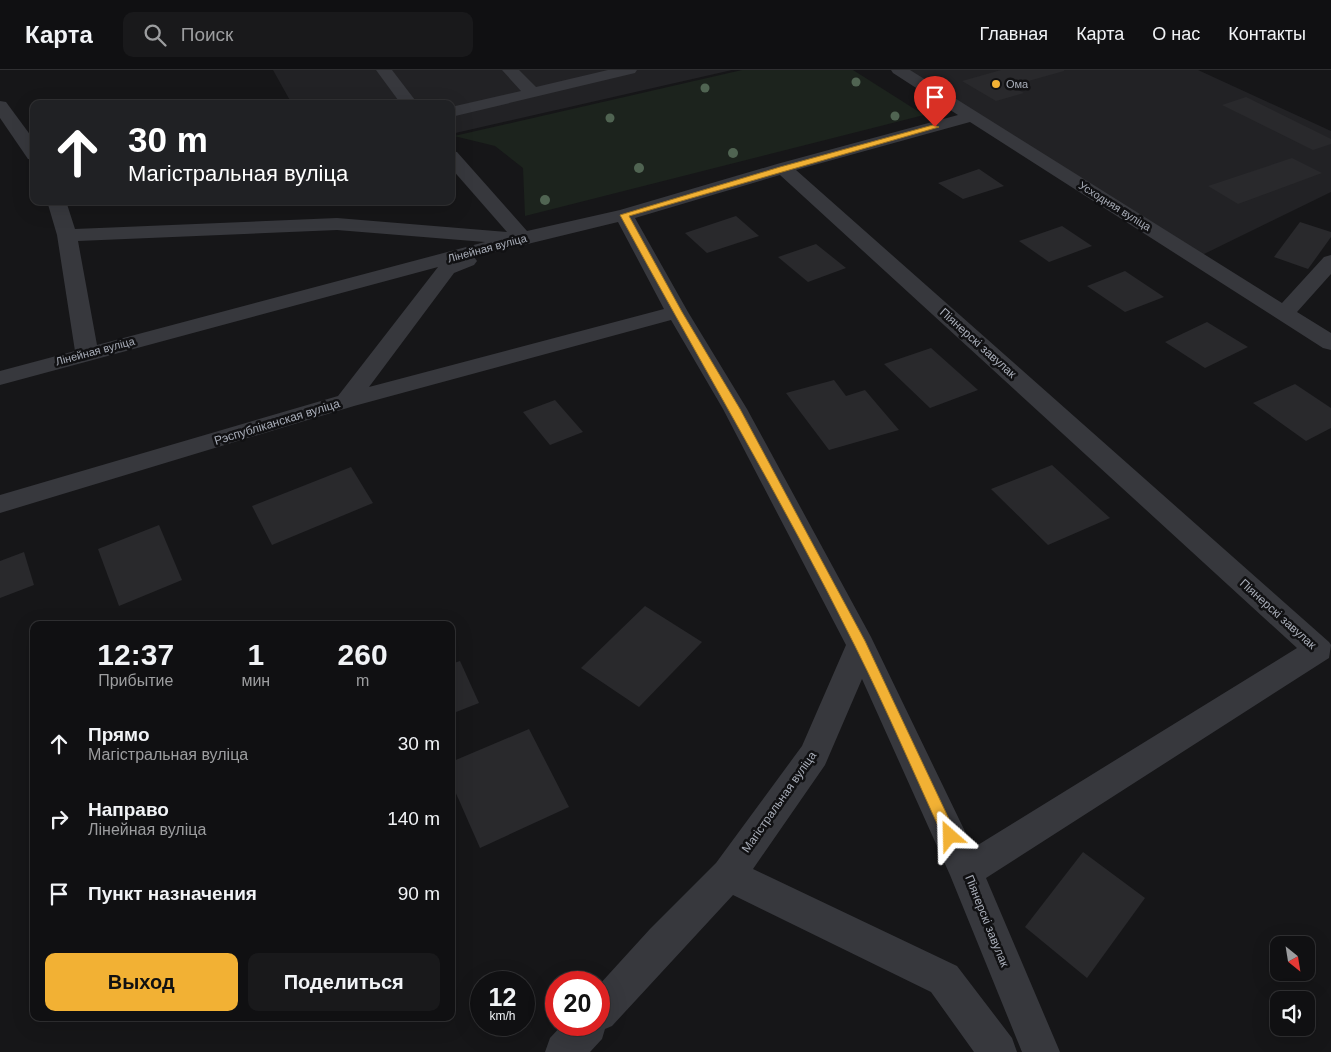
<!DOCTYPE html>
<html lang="ru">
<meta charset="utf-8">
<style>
body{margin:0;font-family:Helvetica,sans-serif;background:#19191b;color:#f1f3f6;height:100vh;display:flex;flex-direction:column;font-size:19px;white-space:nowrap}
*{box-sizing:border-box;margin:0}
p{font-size:16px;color:#9c9d9f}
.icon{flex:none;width:28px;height:28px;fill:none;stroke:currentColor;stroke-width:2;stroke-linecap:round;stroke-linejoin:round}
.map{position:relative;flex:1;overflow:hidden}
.details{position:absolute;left:30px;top:551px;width:425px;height:400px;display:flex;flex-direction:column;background:#101012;border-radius:10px;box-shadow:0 5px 20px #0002,0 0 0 1px #303032}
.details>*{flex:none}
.banner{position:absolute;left:30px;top:30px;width:425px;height:105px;border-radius:10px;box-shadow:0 5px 20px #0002,0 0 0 1px #303032;background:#202124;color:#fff;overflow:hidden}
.needle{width:32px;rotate:150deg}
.buttons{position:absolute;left:1270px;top:866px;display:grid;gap:10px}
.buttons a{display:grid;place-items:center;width:45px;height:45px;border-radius:10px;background:#101012;box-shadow:0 5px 20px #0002,0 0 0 1px #303032;font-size:25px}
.speed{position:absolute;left:470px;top:901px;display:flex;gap:10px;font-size:25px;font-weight:700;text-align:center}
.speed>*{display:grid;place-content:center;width:65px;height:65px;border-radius:50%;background:#101012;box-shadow:0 5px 20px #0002,0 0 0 1px #303032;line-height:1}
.speed small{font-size:12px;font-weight:400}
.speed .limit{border:8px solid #d22;background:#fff;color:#111}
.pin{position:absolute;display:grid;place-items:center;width:42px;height:42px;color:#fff;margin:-51px -21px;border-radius:50% 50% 50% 0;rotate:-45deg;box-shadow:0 0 5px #0007}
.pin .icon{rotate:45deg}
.me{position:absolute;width:55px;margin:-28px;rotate:335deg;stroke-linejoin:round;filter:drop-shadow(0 0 4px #0008)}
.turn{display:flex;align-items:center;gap:18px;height:105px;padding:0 15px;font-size:22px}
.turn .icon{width:65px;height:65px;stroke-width:2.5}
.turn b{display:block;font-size:35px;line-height:42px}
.eta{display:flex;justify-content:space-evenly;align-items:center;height:85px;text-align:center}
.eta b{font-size:30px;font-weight:700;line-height:35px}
.primary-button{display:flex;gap:10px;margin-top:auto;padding:10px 15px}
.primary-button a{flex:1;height:58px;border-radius:10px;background:#f2b134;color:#111;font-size:20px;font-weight:700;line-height:58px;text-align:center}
.primary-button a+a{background:#19191b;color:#f1f3f6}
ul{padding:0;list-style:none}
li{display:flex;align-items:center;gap:15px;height:75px;padding:0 15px}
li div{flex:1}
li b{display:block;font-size:19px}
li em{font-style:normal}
header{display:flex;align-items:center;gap:30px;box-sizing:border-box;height:70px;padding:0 25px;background:#101012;border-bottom:1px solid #303032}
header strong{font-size:24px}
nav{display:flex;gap:28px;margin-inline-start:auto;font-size:18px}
.search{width:350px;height:45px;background:#19191b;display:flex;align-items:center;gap:12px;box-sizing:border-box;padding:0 18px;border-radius:10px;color:#9c9d9f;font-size:19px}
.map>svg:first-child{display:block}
.built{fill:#222225}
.green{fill:#1c231d}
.building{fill:#29292c}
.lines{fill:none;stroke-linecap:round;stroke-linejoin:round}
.minor{fill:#37383d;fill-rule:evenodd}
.tree{fill:#506452}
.route{fill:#f2b134;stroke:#9d7322}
.poi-dot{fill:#f2b134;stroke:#111113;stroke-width:2}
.labels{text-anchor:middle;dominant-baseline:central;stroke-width:5;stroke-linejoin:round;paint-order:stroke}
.far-poi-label{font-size:11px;fill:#a8adb8;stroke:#111113;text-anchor:start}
.far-street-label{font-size:11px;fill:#a8adb8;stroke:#111113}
.street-label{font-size:12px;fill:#a8adb8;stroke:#111113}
</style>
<header>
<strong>Карта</strong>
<div class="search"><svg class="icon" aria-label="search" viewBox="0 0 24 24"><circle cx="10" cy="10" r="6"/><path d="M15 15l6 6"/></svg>Поиск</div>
<nav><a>Главная</a><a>Карта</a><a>О нас</a><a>Контакты</a></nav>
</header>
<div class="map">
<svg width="1331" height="982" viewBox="0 0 1331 982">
<rect width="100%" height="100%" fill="#161618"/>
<g class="built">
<polygon points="273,0 732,0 451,64 451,34 292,34"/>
<polygon points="907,0 1198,0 1331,61 1331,122 1202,185"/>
</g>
<polygon class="green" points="742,0 853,0 924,45 525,146 523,98 495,76 454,66"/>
<g class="building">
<polygon points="1001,0 1064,0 1064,1 1011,16 1024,23 996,31 962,11"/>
<polygon points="1246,27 1331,69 1331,74 1313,80 1222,35"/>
<polygon points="1292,88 1322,103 1238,134 1208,116"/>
<polygon points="979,99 1004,116 963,129 938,113"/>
<polygon points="736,146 759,166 707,183 685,163"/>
<polygon points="1300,152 1331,162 1331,167 1308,199 1274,187"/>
<polygon points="1062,156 1092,176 1049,192 1019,171"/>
<polygon points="816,174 846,198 808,212 778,187"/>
<polygon points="1125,201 1164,227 1125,242 1087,216"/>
<polygon points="1207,252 1248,277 1205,298 1165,272"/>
<polygon points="931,278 978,320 930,338 884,294"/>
<polygon points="834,310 846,326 865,320 899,360 829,380 786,323"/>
<polygon points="1295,314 1331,338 1331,358 1306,371 1253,333"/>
<polygon points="555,330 583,362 550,375 523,342"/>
<polygon points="1052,395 1110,448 1048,475 991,419"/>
<polygon points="351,397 373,433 272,475 252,436"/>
<polygon points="159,455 182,510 119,536 98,479"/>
<polygon points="24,482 34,515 0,528 0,491"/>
<polygon points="645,536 702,572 639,637 581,598"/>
<polygon points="460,591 479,633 451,644 451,594"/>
<polygon points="529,659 569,737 480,778 451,712 451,692"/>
<polygon points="1083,782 1145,828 1087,908 1025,857"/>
</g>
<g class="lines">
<g class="minor">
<polygon points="376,0 392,0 418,34 401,34"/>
<polygon points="502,0 519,0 536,17 608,0 637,0 635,3 451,47 451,37 521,21"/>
<path d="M891,0H910L1282,233L1324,187L1331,185V204L1297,242L1331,263V280L1323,278L970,52L796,100L1329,572L1331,575L1329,588L986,808L1060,982H1022L950,805L862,609L825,695L753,799L957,896L1012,968L1017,982H974L931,922L733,825L612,956L605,959L602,969L590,982H545L550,968L562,955H599V915L650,859L716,793L802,676L846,575L723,339L671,250L354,336L0,443V425L338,326L438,197L0,315V301L75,281L57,165L47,131H66L75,159L337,148L507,162L451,98V81L457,82L527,161L620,140L777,94L958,45L893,3ZM780,105L1297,578L973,778L871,567L747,339L688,242L635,148ZM618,152L664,239L369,317L454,203L474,195L477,191L474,187ZM337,160L485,172L97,275L78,171Z"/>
<polygon points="0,31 6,32 34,70 34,90 28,89 0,48"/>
</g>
</g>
<g class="tree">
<circle cx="856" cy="12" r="4.5"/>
<circle cx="705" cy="18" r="4.5"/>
<circle cx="895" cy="46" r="4.5"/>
<circle cx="610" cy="48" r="4.5"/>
<circle cx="733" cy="83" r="5"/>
<circle cx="639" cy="98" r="5"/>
<circle cx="545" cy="130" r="5"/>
</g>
<path class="route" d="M933,55L939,57L629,146L682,242L740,339L865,571L957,766L955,771L950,773L945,771C915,706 887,640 855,576C782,429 698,289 620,145L780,97Z"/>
<circle class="poi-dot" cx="996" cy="14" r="5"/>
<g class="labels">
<g class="far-poi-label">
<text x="1006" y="14">Ома</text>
</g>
<g class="far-street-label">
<text transform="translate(1115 136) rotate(32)">Усходняя вуліца</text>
<text transform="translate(487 178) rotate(-15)">Лінейная вуліца</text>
<text transform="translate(95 281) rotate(-15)">Лінейная вуліца</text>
</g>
<g class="street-label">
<text transform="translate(978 273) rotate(42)">Піянерскі завулак</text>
<text transform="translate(277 352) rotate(-17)">Рэспубліканская вуліца</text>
<text transform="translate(1278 544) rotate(42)">Піянерскі завулак</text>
<text transform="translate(779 732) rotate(-55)">Магістральная вуліца</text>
<text transform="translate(987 851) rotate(68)">Піянерскі завулак</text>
</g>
</g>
</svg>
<div class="buttons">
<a><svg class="needle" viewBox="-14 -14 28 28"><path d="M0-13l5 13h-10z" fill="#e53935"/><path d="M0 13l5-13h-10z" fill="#9c9d9f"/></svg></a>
<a><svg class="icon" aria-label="sound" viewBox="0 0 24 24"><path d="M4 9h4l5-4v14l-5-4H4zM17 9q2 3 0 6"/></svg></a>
</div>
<div class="speed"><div>12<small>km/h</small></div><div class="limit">20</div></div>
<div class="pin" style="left:935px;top:57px;background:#d93025"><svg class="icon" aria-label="arrive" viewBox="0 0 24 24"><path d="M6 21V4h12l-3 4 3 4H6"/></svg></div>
<svg class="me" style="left:950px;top:766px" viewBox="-20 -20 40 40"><path d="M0-17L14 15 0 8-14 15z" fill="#f2b134" stroke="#fff" stroke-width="4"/></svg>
<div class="banner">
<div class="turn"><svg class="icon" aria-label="ahead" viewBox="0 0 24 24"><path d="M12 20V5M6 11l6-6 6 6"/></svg><div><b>30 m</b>Магістральная вуліца</div></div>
</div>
<section class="details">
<div class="eta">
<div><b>12:37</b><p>Прибытие</p></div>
<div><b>1</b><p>мин</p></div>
<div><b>260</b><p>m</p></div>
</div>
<ul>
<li><svg class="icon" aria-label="ahead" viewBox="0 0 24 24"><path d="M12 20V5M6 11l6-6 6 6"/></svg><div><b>Прямо</b><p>Магістральная вуліца</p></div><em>30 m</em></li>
<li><svg class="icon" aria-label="right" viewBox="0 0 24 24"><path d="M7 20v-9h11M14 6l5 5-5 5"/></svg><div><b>Направо</b><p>Лінейная вуліца</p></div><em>140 m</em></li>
<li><svg class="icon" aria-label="arrive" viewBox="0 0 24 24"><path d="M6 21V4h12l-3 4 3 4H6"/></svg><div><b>Пункт назначения</b></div><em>90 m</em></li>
</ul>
<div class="primary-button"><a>Выход</a><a>Поделиться</a></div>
</section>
</div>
